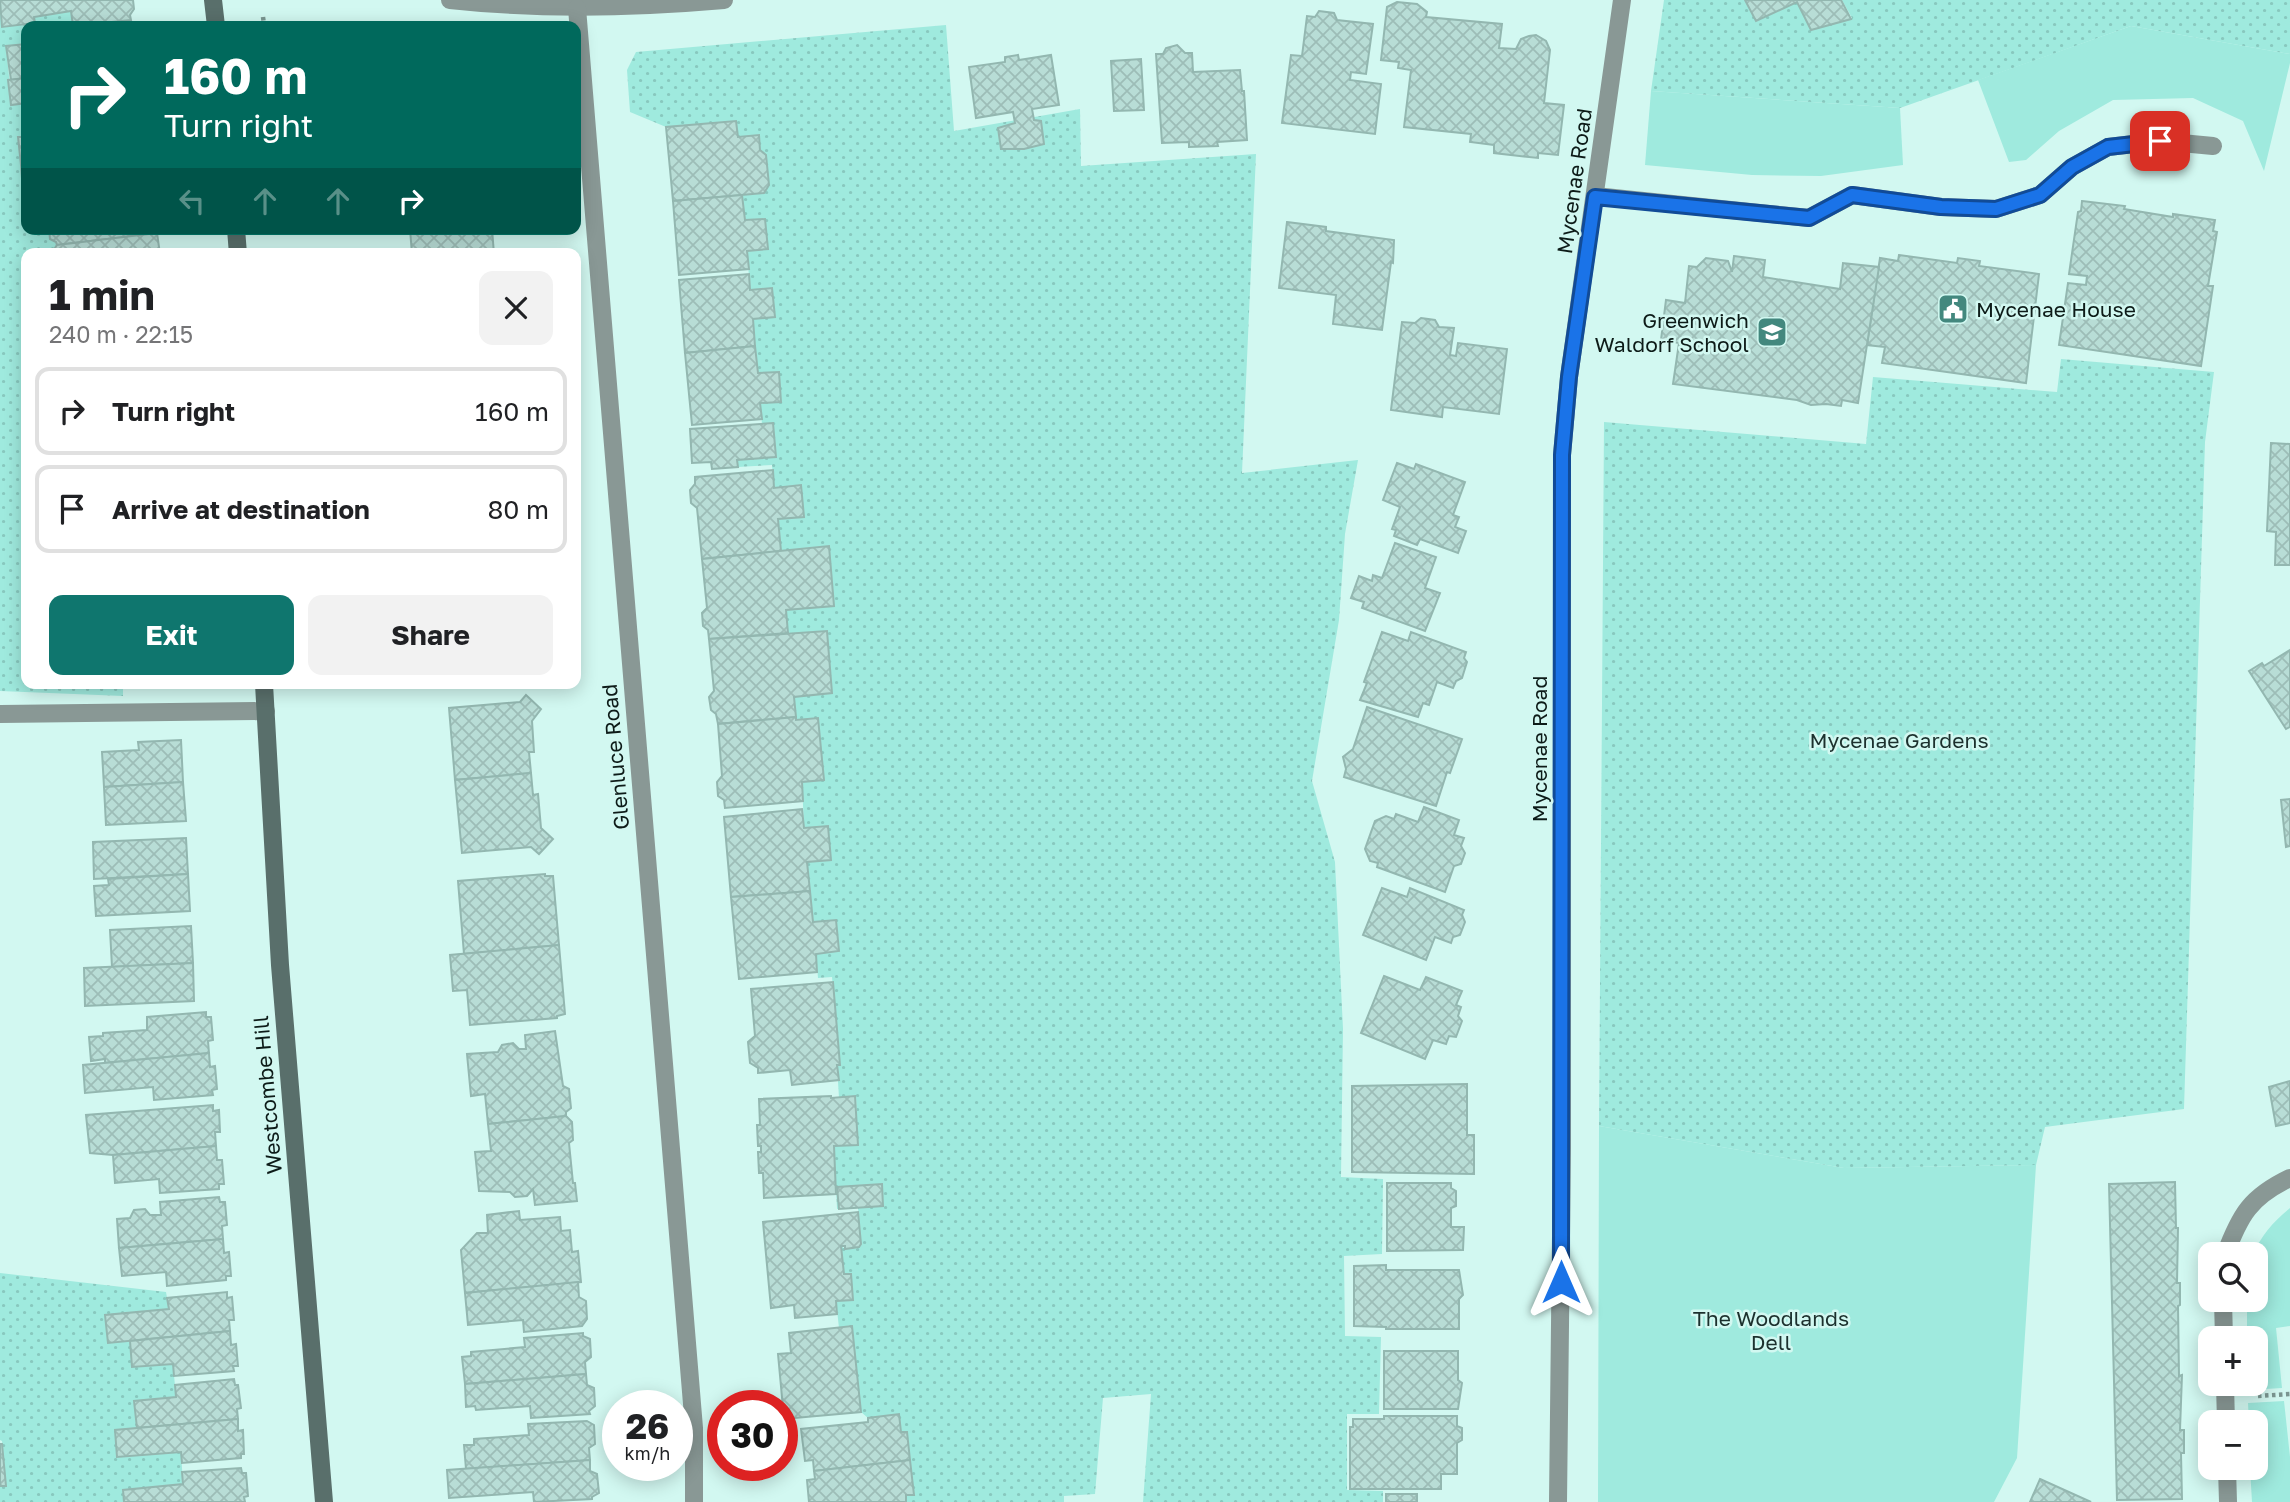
<!DOCTYPE html>
<meta charset="utf-8">
<style>
body{margin:0;font-family:"Golos Text",sans-serif;background:#f2f2f2;color:#202124;height:100vh;display:flex;flex-direction:column;font-size:26px;white-space:nowrap}
*{box-sizing:border-box;margin:0}
p{font-size:23px;color:#757577}
.icon{flex:none;width:38px;height:38px;fill:none;stroke:currentColor;stroke-width:2;stroke-linecap:round;stroke-linejoin:round}
.map{position:relative;flex:1;overflow:hidden}
.side{position:absolute;left:21px;top:248px;width:560px;height:441px;display:flex;flex-direction:column;background:#fff;border-radius:14px;box-shadow:0 4px 18px #0003}
.side>*{flex:none}
.guide{position:absolute;left:21px;top:21px;width:560px;height:214px;border-radius:14px;box-shadow:0 4px 18px #0003;background:#00695c;color:#fff;overflow:hidden}
.tools{position:absolute;left:2198px;top:1242px;display:grid;gap:14px}
.tools a{display:grid;place-items:center;width:70px;height:70px;border-radius:14px;background:#fff;box-shadow:0 4px 18px #0003;font-size:35px}
.speed{position:absolute;left:602px;top:1390px;display:flex;gap:14px;font-size:35px;font-weight:700;text-align:center}
.speed>*{display:grid;place-content:center;width:91px;height:91px;border-radius:50%;background:#fff;box-shadow:0 4px 18px #0003;line-height:1}
.speed small{font-size:18px;font-weight:400}
.speed .limit{border:10px solid #d22;background:#fff;color:#111}
.pin{position:absolute;display:grid;place-items:center;width:60px;height:60px;color:#fff;margin:-30px;border-radius:14px;box-shadow:0 4px 10px #0006}
.me{position:absolute;width:77px;margin:-38px;rotate:0deg;stroke-linejoin:round;filter:drop-shadow(0 0 5px #0008)}
.turn{display:flex;align-items:center;gap:24px;height:147px;padding:0 28px;font-size:32px}
.turn .icon{width:91px;height:91px;stroke-width:2.5}
.turn b{display:block;font-size:49px;line-height:60px}
.lanes{display:flex;align-items:center;height:66px;padding:0 28px;background:#0003;justify-content:center;gap:35px;direction:ltr}
.lanes .off{opacity:.35}
.round{display:grid;place-items:center;flex:none;width:74px;height:74px;border-radius:14px;background:#f2f2f2}
.overview{display:flex;align-items:center;justify-content:space-between;height:119px;padding:0 28px}
h1{font-size:42px;font-weight:700;line-height:52px}
.cta{display:flex;gap:14px;margin-top:auto;padding:14px 28px}
.cta a{flex:1;height:80px;border-radius:14px;background:#0f766e;color:#fff;font-size:28px;font-weight:700;line-height:80px;text-align:center}
.cta a+a{background:#f2f2f2;color:#202124}
ul{padding:0;list-style:none}
li{display:flex;align-items:center;gap:21px;height:88px;margin:0 14px 10px;padding:0 14px;border:4px solid #e0e0e0;border-radius:14px}
li div{flex:1}
li b{display:block;font-size:26px}
li em{font-style:normal}
.map>svg:first-child{display:block}
.green{fill:#9feade}
.garden{fill:url(#garden-dots)}
.building{fill:url(#building-cross-hatch);stroke:#93b7b0;stroke-width:2}
.lines{fill:none;stroke-linecap:round;stroke-linejoin:round}
.path{stroke:#7b9691;stroke-width:4.5;stroke-dasharray:3.5 3.5;stroke-linecap:butt}
.lane{stroke:#899895;stroke-width:18}
.street{stroke:#899895;stroke-width:18}
.secondary{stroke:#596f6b;stroke-width:18}
.route-casing{stroke:#114b97;stroke-width:18}
.route{stroke:#1a73e8;stroke-width:12}
.labels{text-anchor:middle;dominant-baseline:central;stroke-width:5;stroke-linejoin:round;paint-order:stroke}
.street-label{font-size:21px;fill:#0d1b18;stroke:#d2f8f1}
.poi-label{font-size:21px;fill:#0d1b18;stroke:#d2f8f1;text-anchor:start}
.park-label{font-size:21px;fill:#1c312e;stroke:#d2f8f1}
</style>
<div class="map">
<svg width="2290" height="1502" viewBox="0 0 2290 1502">
<defs>
<pattern id="garden-dots" width="8" height="8" patternUnits="userSpaceOnUse" patternTransform="scale(1.75)"><rect width="8" height="8" fill="#9feade"/><path d="M2 2h.1M6 6h.1" fill="none" stroke="#88c8be" stroke-width="1.8" stroke-linecap="round"/></pattern>
<pattern id="building-cross-hatch" width="8" height="8" patternUnits="userSpaceOnUse" patternTransform="scale(1.75)"><rect width="8" height="8" fill="#b8ddd6"/><path d="M0 0l8 8M0 8l8-8" fill="none" stroke="#9dbdb7"/></pattern>
</defs>
<rect width="100%" height="100%" fill="#d2f8f1"/>
<g class="green">
<polygon points="2131,26 2290,54 2290,63 2264,171 2243,121 2193,98 2113,100 2059,131 2026,160 2009,162 1978,80"/>
<polygon points="1651,91 1900,108 1903,165 1821,176 1752,175 1645,165"/>
<polygon points="1599,1126 1844,1168 2036,1165 2017,1458 1994,1502 1598,1502"/>
<path d="M2290,1208V1326L2276,1328L2282,1388L2249,1390V1384H2256V1339H2247V1300H2256V1255H2253C2261,1235 2274,1221 2290,1208Z"/>
<polygon points="2284,1401 2290,1457 2290,1502 2252,1502 2250,1468 2256,1468 2256,1423 2249,1423 2248,1403"/>
</g>
<g class="garden">
<polygon points="1664,0 1745,0 1756,21 1797,2 1811,30 1852,18 1842,0 2290,0 2290,54 2131,26 1900,108 1651,91"/>
<polygon points="0,9 2,27 34,17 71,11 73,26 26,26 26,44 6,47 12,105 26,103 26,137 18,138 23,191 26,191 26,229 49,229 50,239 56,242 57,247 51,254 26,254 26,684 123,684 123,696 0,691"/>
<polygon points="946,25 954,131 1080,109 1081,166 1256,154 1242,473 1358,460 1345,534 1339,620 1312,781 1335,862 1343,1029 1341,1177 1383,1179 1382,1254 1344,1256 1345,1336 1381,1337 1379,1414 1347,1414 1347,1490 1383,1491 1383,1502 1143,1502 1151,1394 1103,1398 1095,1494 1064,1496 1064,1502 906,1502 906,1495 913,1495 907,1432 901,1432 899,1414 868,1418 861,1412 839,1328 836,1301 853,1299 851,1274 844,1274 841,1246 845,1249 858,1248 861,1244 858,1208 837,1209 834,1146 858,1144 856,1097 839,1098 837,1065 840,1065 832,977 818,978 816,954 839,951 813,922 807,862 831,860 828,826 804,828 802,782 824,780 796,720 794,697 832,693 827,631 788,635 786,610 834,606 781,551 778,519 804,517 801,486 774,488 772,465 738,467 737,460 776,457 773,423 762,424 760,403 781,401 779,372 758,373 753,319 775,317 772,288 750,290 747,251 768,249 765,219 745,220 742,195 763,193 769,185 766,155 760,150 758,135 738,137 736,121 666,127 630,112 627,70 636,52"/>
<polygon points="2061,359 2214,372 2205,442 2184,1109 2045,1127 2036,1165 1844,1168 1599,1126 1604,422 1866,444 1873,377 2057,392"/>
<polygon points="0,1273 166,1292 169,1309 105,1315 108,1342 130,1341 132,1367 173,1364 176,1397 134,1401 137,1428 115,1430 117,1457 181,1452 183,1484 123,1490 124,1502 0,1502 0,1486 6,1485 2,1441 0,1440"/>
</g>
<g class="building">
<polygon points="0,0 133,0 134,9 130,15 131,20 73,26 71,11 34,17 35,23 2,27"/>
<polygon points="1745,0 1841,0 1851,19 1811,30 1797,2 1756,21"/>
<polygon points="1397,2 1417,4 1427,12 1426,17 1502,24 1499,48 1516,49 1521,39 1529,36 1536,35 1546,41 1550,50 1544,103 1564,105 1558,155 1538,153 1538,158 1494,153 1494,145 1470,142 1471,134 1404,127 1411,70 1398,68 1399,62 1381,60 1387,7"/>
<polygon points="1319,11 1334,13 1337,20 1373,24 1366,74 1351,72 1350,80 1381,84 1375,134 1282,123 1291,55 1302,56 1307,16 1315,17"/>
<polygon points="26,44 26,78 11,80 6,46"/>
<polygon points="1177,45 1185,53 1192,53 1193,72 1240,70 1242,91 1244,91 1247,140 1217,142 1218,146 1189,147 1189,142 1162,143 1156,54 1163,54 1166,48"/>
<polygon points="1018,55 1019,60 1051,55 1059,105 1032,109 1034,120 1041,121 1044,144 1024,149 1001,149 998,128 1015,123 1013,112 976,118 969,67 1005,62 1005,57"/>
<polygon points="1141,59 1144,110 1114,111 1111,61"/>
<polygon points="26,78 26,103 11,105 8,80"/>
<polygon points="736,121 738,137 759,135 760,150 766,155 769,185 764,193 673,201 666,127"/>
<polygon points="18,137 26,137 26,164 21,165"/>
<polygon points="26,164 26,191 23,192 21,165"/>
<polygon points="742,195 745,220 765,219 768,249 747,251 749,269 679,275 673,201"/>
<polygon points="2082,201 2125,206 2124,209 2173,217 2173,214 2215,220 2213,231 2217,232 2208,286 2213,286 2201,366 2059,345 2068,283 2086,285 2087,276 2069,274 2078,212 2081,211"/>
<polygon points="1287,222 1326,227 1326,231 1394,240 1393,263 1391,262 1382,330 1333,324 1336,295 1279,288"/>
<polygon points="49,229 157,229 157,233 57,245 56,242 50,239"/>
<polygon points="410,229 492,229 494,254 412,254"/>
<polygon points="157,233 160,254 51,254 57,245"/>
<polygon points="1899,255 1957,263 1958,258 1980,261 1979,266 2039,274 2026,383 1882,363 1885,347 1867,345 1880,258 1898,261"/>
<polygon points="1734,256 1765,260 1763,277 1840,289 1843,263 1879,267 1858,403 1842,400 1841,406 1826,404 1811,405 1797,400 1673,384 1679,343 1661,340 1666,300 1685,303 1689,266 1697,267 1706,258 1728,261 1732,272"/>
<polygon points="749,274 750,290 772,288 775,317 753,319 755,346 685,353 679,280"/>
<polygon points="1421,318 1435,320 1439,327 1454,328 1450,355 1456,356 1458,343 1507,349 1499,414 1443,407 1442,417 1391,410 1402,322 1415,323"/>
<polygon points="755,346 758,373 779,372 781,402 760,403 762,419 692,425 685,353"/>
<polygon points="773,423 776,457 737,460 738,467 712,469 711,462 692,463 690,429"/>
<polygon points="2271,443 2290,444 2290,565 2275,565 2276,532 2267,531"/>
<polygon points="1397,463 1414,469 1416,464 1465,482 1453,515 1459,517 1455,527 1466,531 1458,553 1420,539 1417,545 1394,536 1396,530 1392,529 1400,507 1383,500"/>
<polygon points="773,470 774,488 801,485 804,517 778,519 781,551 702,559 697,508 691,503 690,490 695,484 695,477"/>
<polygon points="1395,543 1436,557 1425,588 1440,593 1425,631 1362,608 1364,602 1351,598 1359,576 1372,581 1373,575 1382,578"/>
<polygon points="829,546 834,606 786,610 788,633 709,639 708,630 703,626 702,613 707,608 702,559"/>
<polygon points="827,631 832,693 794,697 796,717 718,724 716,714 711,710 709,697 714,691 709,639"/>
<polygon points="1382,632 1408,641 1411,632 1466,652 1464,658 1467,662 1462,678 1456,681 1453,688 1437,682 1429,705 1423,703 1418,717 1360,700 1367,683 1364,682"/>
<polygon points="2290,650 2290,727 2286,729 2249,671 2262,663 2264,666"/>
<polygon points="526,695 541,709 532,721 534,752 529,752 531,773 455,780 449,708 520,702"/>
<polygon points="1367,707 1462,739 1450,773 1447,772 1436,806 1344,777 1346,769 1343,757 1353,749"/>
<polygon points="796,717 796,720 818,718 824,780 802,782 803,801 725,808 724,800 718,796 717,782 722,776 718,724"/>
<polygon points="181,740 183,782 104,787 102,752 139,750 138,742"/>
<polygon points="531,773 533,795 538,794 541,828 553,839 539,854 531,847 462,853 455,780"/>
<polygon points="183,782 186,821 106,825 104,787"/>
<polygon points="2290,799 2290,846 2286,847 2281,800"/>
<polygon points="1424,807 1459,820 1454,835 1464,838 1461,846 1465,853 1461,864 1454,866 1445,892 1377,867 1378,863 1370,861 1365,849 1375,821 1386,816 1394,819 1396,814 1418,822"/>
<polygon points="802,809 804,828 828,826 831,860 807,862 810,891 731,897 724,817"/>
<polygon points="186,838 188,874 94,879 93,842"/>
<polygon points="188,874 190,911 96,916 94,886 109,885 108,879"/>
<polygon points="545,874 545,876 553,876 559,945 464,954 458,881"/>
<polygon points="1382,888 1407,897 1410,888 1464,910 1462,915 1465,922 1460,935 1453,937 1451,943 1435,937 1426,960 1363,935"/>
<polygon points="810,891 813,922 836,920 839,951 816,954 817,972 739,979 731,897"/>
<polygon points="191,926 193,963 112,967 110,930"/>
<polygon points="559,945 565,1014 557,1016 557,1018 470,1025 467,990 453,991 450,955"/>
<polygon points="193,963 194,1001 85,1006 84,968"/>
<polygon points="1384,976 1420,990 1426,977 1462,991 1456,1005 1461,1007 1458,1016 1462,1021 1456,1037 1449,1036 1446,1044 1433,1040 1425,1059 1361,1033"/>
<polygon points="833,982 840,1065 837,1065 839,1080 792,1085 790,1070 758,1073 758,1068 750,1063 748,1042 755,1036 751,989"/>
<polygon points="206,1012 206,1017 211,1017 213,1040 208,1041 209,1053 105,1063 105,1059 91,1061 89,1037 103,1036 103,1033 147,1030 147,1017"/>
<polygon points="555,1031 563,1086 569,1089 571,1108 566,1112 566,1116 488,1124 485,1094 471,1096 467,1054 498,1052 502,1045 513,1043 519,1049 526,1049 525,1035"/>
<polygon points="209,1053 210,1067 215,1066 217,1089 212,1090 213,1095 154,1100 153,1087 85,1093 83,1065"/>
<polygon points="2290,1081 2290,1123 2276,1126 2269,1087"/>
<polygon points="1467,1084 1467,1135 1474,1135 1474,1174 1352,1172 1352,1086"/>
<polygon points="831,1096 831,1098 855,1096 858,1145 834,1146 836,1194 764,1198 763,1173 759,1173 758,1152 761,1152 761,1146 758,1146 757,1125 760,1125 759,1099"/>
<polygon points="213,1105 213,1111 219,1110 220,1132 215,1132 216,1146 113,1155 90,1153 86,1115"/>
<polygon points="566,1116 572,1122 573,1140 569,1143 573,1183 575,1183 577,1201 535,1205 533,1189 527,1196 515,1197 510,1192 479,1191 475,1152 491,1151 488,1124"/>
<polygon points="216,1146 217,1160 222,1160 224,1184 219,1184 219,1189 160,1193 159,1179 115,1183 113,1155"/>
<polygon points="2175,1182 2176,1228 2178,1228 2177,1283 2180,1283 2180,1305 2178,1306 2179,1376 2182,1375 2180,1430 2184,1430 2184,1453 2181,1453 2182,1499 2117,1500 2109,1184"/>
<polygon points="1387,1183 1451,1183 1451,1188 1456,1191 1456,1206 1451,1208 1451,1227 1464,1227 1463,1250 1387,1251"/>
<polygon points="882,1184 883,1206 839,1209 837,1187"/>
<polygon points="219,1197 220,1202 225,1202 227,1225 222,1226 223,1239 119,1248 117,1219 130,1218 134,1210 145,1209 150,1215 161,1215 160,1202"/>
<polygon points="519,1211 520,1220 560,1217 561,1231 570,1230 572,1252 578,1251 581,1282 465,1293 461,1250 477,1233 488,1233 487,1215"/>
<polygon points="858,1212 861,1244 859,1247 845,1249 845,1246 841,1246 844,1274 851,1274 853,1300 836,1301 837,1314 795,1318 794,1305 771,1308 763,1222"/>
<polygon points="223,1239 224,1253 229,1252 231,1276 226,1276 226,1280 167,1286 166,1272 122,1276 119,1248"/>
<polygon points="1386,1265 1386,1270 1459,1270 1463,1295 1459,1299 1459,1329 1386,1329 1386,1327 1354,1326 1354,1266"/>
<polygon points="578,1282 579,1297 586,1301 587,1319 582,1326 524,1332 523,1320 468,1325 465,1293"/>
<polygon points="227,1292 227,1298 232,1297 234,1320 229,1320 230,1331 108,1343 105,1315 169,1309 167,1298"/>
<polygon points="852,1326 861,1412 784,1419 778,1354 791,1353 789,1333"/>
<polygon points="230,1331 231,1345 236,1344 238,1366 233,1366 234,1371 174,1376 173,1364 132,1367 130,1341"/>
<polygon points="583,1333 583,1336 590,1339 591,1357 585,1362 586,1374 465,1384 462,1357 471,1356 471,1352 525,1347 524,1338"/>
<polygon points="1384,1351 1458,1351 1458,1380 1462,1383 1458,1409 1384,1409"/>
<polygon points="586,1374 587,1385 594,1388 595,1406 589,1411 590,1414 531,1418 530,1406 476,1410 475,1406 466,1407 465,1384"/>
<polygon points="234,1379 235,1385 238,1385 241,1408 237,1409 238,1419 137,1428 134,1401 176,1397 175,1385"/>
<polygon points="899,1414 901,1432 907,1432 910,1460 814,1471 813,1460 805,1461 801,1429 868,1422 868,1418"/>
<polygon points="1384,1416 1457,1416 1457,1426 1462,1428 1462,1440 1457,1443 1457,1474 1441,1474 1441,1489 1350,1489 1350,1427 1353,1427 1353,1419 1384,1419"/>
<polygon points="238,1419 238,1431 243,1430 244,1454 241,1454 241,1458 182,1463 181,1452 117,1457 115,1430"/>
<polygon points="587,1421 594,1425 595,1444 589,1448 590,1460 466,1469 464,1445 474,1445 474,1439 529,1435 528,1424"/>
<polygon points="0,1444 2,1444 6,1486 0,1486"/>
<polygon points="590,1460 590,1471 597,1474 599,1493 592,1497 592,1499 534,1502 533,1492 449,1498 447,1470"/>
<polygon points="910,1460 914,1495 906,1495 906,1502 809,1502 807,1480 815,1479 814,1471"/>
<polygon points="241,1468 242,1473 246,1473 248,1496 244,1497 245,1502 124,1502 123,1490 183,1484 182,1472"/>
<polygon points="2040,1479 2091,1502 2030,1502"/>
<rect x="1386" y="1494" width="31" height="8"/>
</g>
<g class="lines">
<g class="path">
<polyline points="263,17 264,24"/>
<polyline points="2258,1396 2290,1394"/>
</g>
<g class="lane">
<polyline points="1595,196 1809,218 1852,195 1941,207 1996,209 2040,195 2072,167 2108,147 2160,141 2213,146"/>
<polyline points="0,714 266,711"/>
</g>
<g class="street">
<path d="M450,0C541,10 632,8 724,0"/>
<polyline points="577,8 694,1428 694,1502"/>
<path d="M2225,1255C2240,1215 2250,1197 2290,1178"/>
<polyline points="2223,1300 2224,1339"/>
<polyline points="2225,1384 2226,1423"/>
<polyline points="2227,1468 2228,1502"/>
<polyline points="1558,1502 1562,1148 1562,455 1569,377 1622,0"/>
</g>
<g class="secondary">
<polyline points="213,0 216,26"/>
<polyline points="236,229 238,254"/>
<polyline points="264,684 280,965 324,1502"/>
</g>
</g>
<g class="lines">
<g class="route-casing">
<polyline id="route" points="1561,1282 1562,455 1569,377 1595,197 1809,218 1852,195 1941,207 1996,209 2040,195 2072,167 2108,147 2160,141"/>
</g>
<use href="#route" class="route"/>
</g>
<defs>
<g id="civic-square" transform="scale(1.575)"><rect x="-9" y="-9" width="18" height="18" rx="4" fill="#43887e" stroke="#d2f8f1"/><path d="M-.6-6.5H3V-4.5H.6V-3L4-1V1h2V6H-6V1h2V-1L-.6-3ZM-1.2 2.5V6h2.4V2.5Z" fill="#fff"/></g>
<g id="school-square" transform="scale(1.575)"><rect x="-9" y="-9" width="18" height="18" rx="4" fill="#43887e" stroke="#d2f8f1"/><path d="M0-5L7-2L0 1L-7-2ZM-4 1L0 2.5L4 1V4Q0 6-4 4Z" fill="#fff"/></g>
</defs>
<g fill-rule="evenodd">
<use href="#civic-square" x="1953" y="309"/>
<use href="#school-square" x="1772" y="332"/>
</g>
<g class="labels">
<g class="street-label">
<text transform="translate(1574 181) rotate(-82)">Mycenae Road</text>
<text transform="translate(1539 749) rotate(-90)">Mycenae Road</text>
<text transform="translate(615 757) rotate(-95)">Glenluce Road</text>
<text transform="translate(267 1095) rotate(-95)">Westcombe Hill</text>
</g>
<g class="poi-label">
<text x="1976" y="309">Mycenae House</text>
<text x="1749" y="320" text-anchor="end">Greenwich<tspan x="1749" dy="24">Waldorf School</tspan></text>
</g>
<g class="park-label">
<text x="1899" y="740">Mycenae Gardens</text>
<text x="1771" y="1318">The Woodlands<tspan x="1771" dy="24">Dell</tspan></text>
</g>
</g>
</svg>
<div class="tools">
<a><svg class="icon" aria-label="search" viewBox="0 0 24 24"><circle cx="10" cy="10" r="6"/><path d="M15 15l6 6"/></svg></a>
<a>+</a>
<a>−</a>
</div>
<div class="speed"><div>26<small>km/h</small></div><div class="limit">30</div></div>
<div class="pin" style="left:2160px;top:141px;background:#d93025"><svg class="icon" aria-label="arrive" viewBox="0 0 24 24"><path d="M6 21V4h12l-3 4 3 4H6"/></svg></div>
<svg class="me" style="left:1561px;top:1282px" viewBox="-20 -20 40 40"><path d="M0-17L14 15 0 8-14 15z" fill="#1a73e8" stroke="#fff" stroke-width="4"/></svg>
<div class="guide">
<div class="turn"><svg class="icon" aria-label="right" viewBox="0 0 24 24"><path d="M7 20v-9h11M14 6l5 5-5 5"/></svg><div><b>160 m</b>Turn right</div></div>
<div class="lanes"><svg class="icon off" aria-label="left" viewBox="0 0 24 24"><path d="M17 20v-9H6M10 6l-5 5 5 5"/></svg><svg class="icon off" aria-label="ahead" viewBox="0 0 24 24"><path d="M12 20V5M6 11l6-6 6 6"/></svg><svg class="icon off" aria-label="ahead" viewBox="0 0 24 24"><path d="M12 20V5M6 11l6-6 6 6"/></svg><svg class="icon" aria-label="right" viewBox="0 0 24 24"><path d="M7 20v-9h11M14 6l5 5-5 5"/></svg></div>
</div>
<section class="side">
<div class="overview"><div><h1>1 min</h1><p>240 m · 22:15</p></div><a class="round"><svg class="icon" aria-label="close" viewBox="0 0 24 24"><path d="M6 6l12 12M18 6L6 18"/></svg></a></div>
<ul>
<li><svg class="icon" aria-label="right" viewBox="0 0 24 24"><path d="M7 20v-9h11M14 6l5 5-5 5"/></svg><div><b>Turn right</b></div><em>160 m</em></li>
<li><svg class="icon" aria-label="arrive" viewBox="0 0 24 24"><path d="M6 21V4h12l-3 4 3 4H6"/></svg><div><b>Arrive at destination</b></div><em>80 m</em></li>
</ul>
<div class="cta"><a>Exit</a><a>Share</a></div>
</section>
</div>
